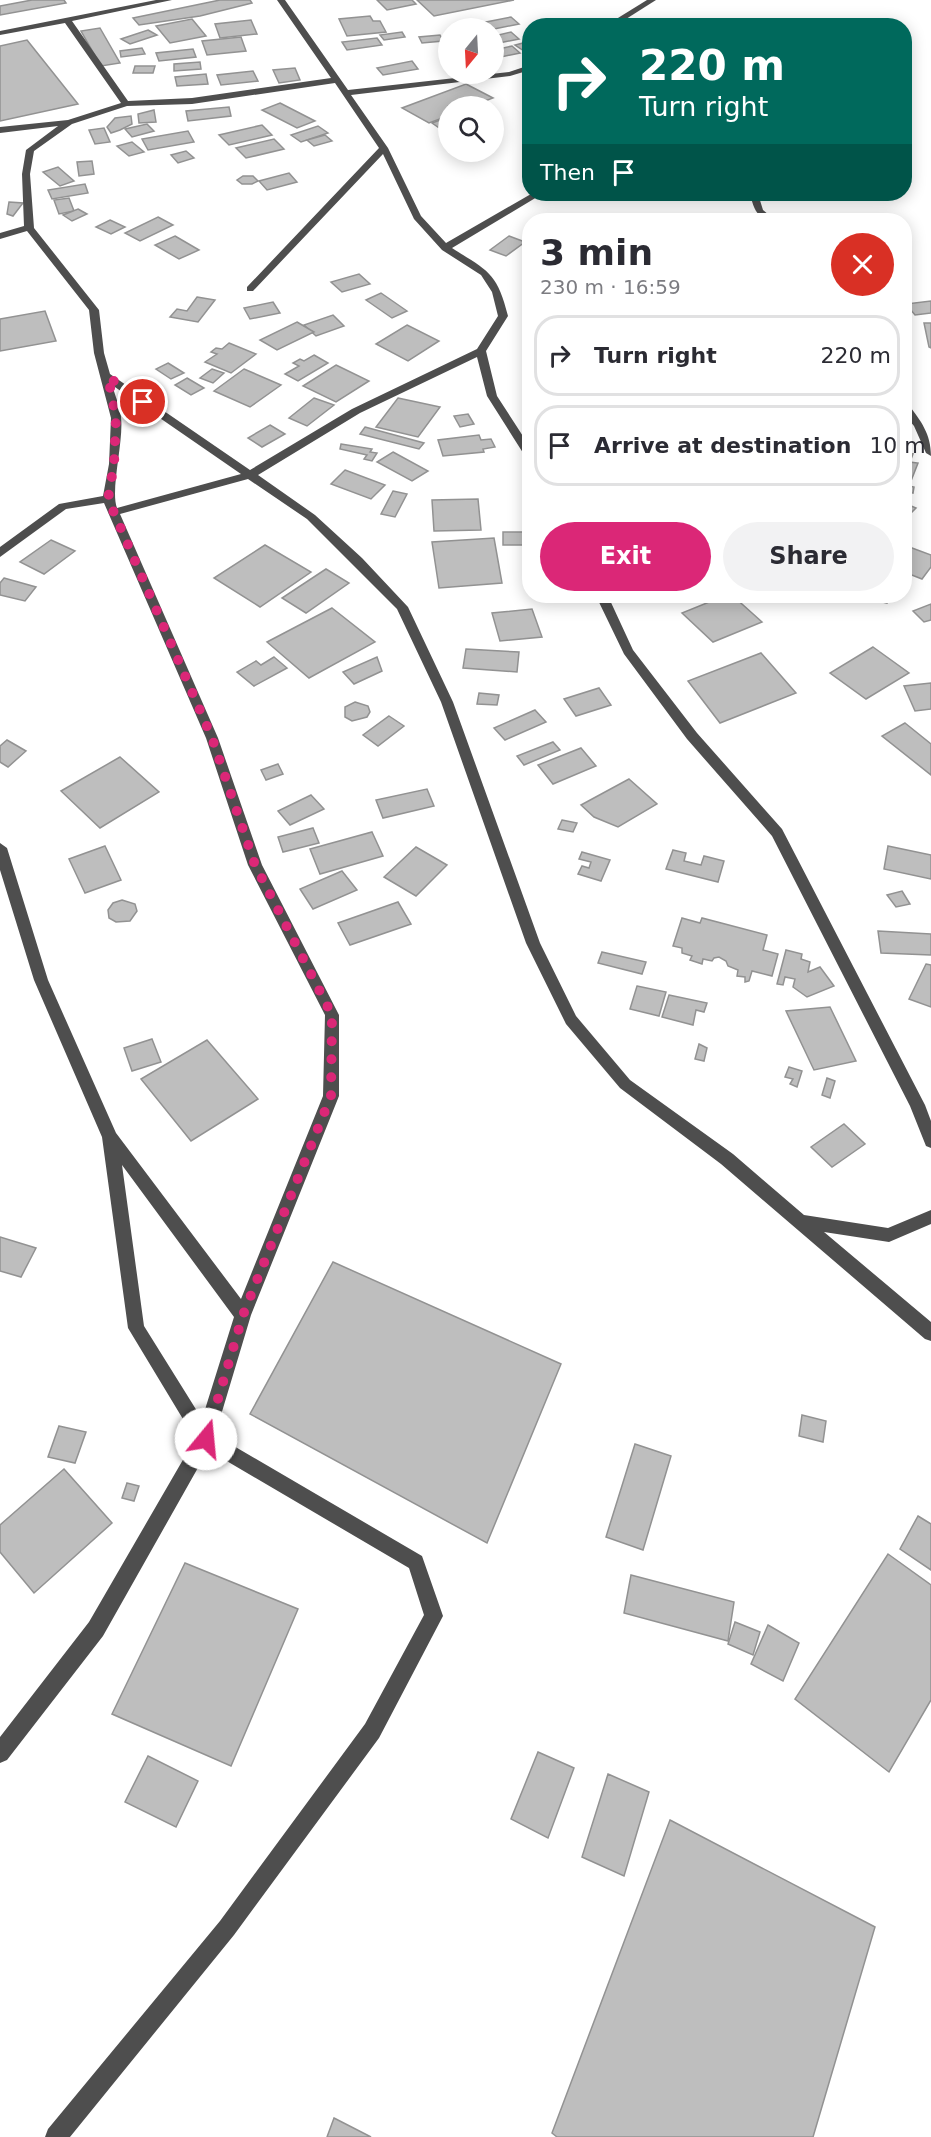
<!DOCTYPE html>
<meta charset="utf-8">
<style>
body{margin:0;font-family:"DejaVu Sans",sans-serif;background:#f2f2f3;color:#2b2b33;height:100vh;display:flex;flex-direction:column;font-size:22px;white-space:nowrap}
*{box-sizing:border-box;margin:0}
p{font-size:20px;color:#7c7c81}
.icon{flex:none;width:33px;height:33px;fill:none;stroke:currentColor;stroke-width:2;stroke-linecap:round;stroke-linejoin:round}
.map{position:relative;flex:1;overflow:hidden}
.drawer{position:absolute;left:522px;top:213px;width:390px;height:390px;display:flex;flex-direction:column;background:#fff;border-radius:24px;box-shadow:0 3px 15px #0003}
.drawer>*{flex:none}
.banner{position:absolute;left:522px;top:18px;width:390px;height:183px;border-radius:24px;box-shadow:0 3px 15px #0003;background:#00695c;color:#fff;overflow:hidden}
.needle{width:39px;rotate:198deg}
.controls{position:absolute;left:438px;top:18px;display:grid;gap:12px}
.controls a{display:grid;place-items:center;width:66px;height:66px;border-radius:50%;background:#fff;box-shadow:0 3px 15px #0003;font-size:30px}
.pin{position:absolute;display:grid;place-items:center;width:51px;height:51px;color:#fff;margin:-26px;border:3px solid #fff;border-radius:50%;box-shadow:0 2px 6px #0007}
.me{position:absolute;width:66px;margin:-33px;rotate:17deg;stroke-linejoin:round;filter:drop-shadow(0 0 4px #0008)}
.turn{display:flex;align-items:center;gap:21px;height:126px;padding:0 18px;font-size:27px}
.turn .icon{width:78px;height:78px;stroke-width:2.5}
.turn b{display:block;font-size:42px;line-height:51px}
.then{display:flex;align-items:center;height:57px;padding:0 18px;background:#0003;gap:12px;font-size:22px}
.round{display:grid;place-items:center;flex:none;width:63px;height:63px;border-radius:32px;background:#f2f2f3}
.overview{display:flex;align-items:center;justify-content:space-between;height:102px;padding:0 18px}
h1{font-size:36px;font-weight:600;line-height:45px}
.cta{display:flex;gap:12px;margin-top:auto;padding:12px 18px}
.cta a{flex:1;height:69px;border-radius:36px;background:#db2777;color:#fff;font-size:24px;font-weight:600;line-height:69px;text-align:center}
.cta a+a{background:#f2f2f3;color:#2b2b33}
ul{padding:0;list-style:none}
li{display:flex;align-items:center;gap:18px;height:81px;margin:0 12px 9px;padding:0 6px;border:3px solid #e1e1e2;border-radius:24px}
li div{flex:1}
li b{display:block;font-size:22px}
li em{font-style:normal}
.map>svg:first-child{display:block}
.building{fill:#bebebe;stroke:#929292;stroke-width:1.5}
.lines{fill:none;stroke-linecap:round;stroke-linejoin:round}
.minor{fill:#4e4e4e;fill-rule:evenodd}
.route{stroke:#db2777;stroke-width:10;stroke-dasharray:0 18}
</style>
<div class="map">
<svg width="931" height="2137" viewBox="0 0 931 2137">
<rect width="100%" height="100%" fill="#fff"/>
<g class="building">
<polygon points="32,0 64,0 66,3 0,15 0,6"/>
<polygon points="220,0 250,0 252,3 200,16 139,25 133,18"/>
<polygon points="377,0 412,0 416,4 387,10"/>
<polygon points="417,0 514,0 434,16"/>
<polygon points="370,16 373,21 380,21 386,32 347,36 339,19"/>
<polygon points="511,17 519,24 494,29 481,28 476,24"/>
<polygon points="192,19 206,36 170,43 156,26"/>
<polygon points="251,20 257,34 220,38 215,24"/>
<polygon points="100,28 120,63 101,66 81,31"/>
<polygon points="148,30 157,35 130,44 121,39"/>
<polygon points="402,32 405,37 384,40 380,35"/>
<polygon points="511,32 519,39 494,44 494,36"/>
<polygon points="440,35 443,41 422,43 419,37"/>
<polygon points="241,37 246,51 207,55 202,41"/>
<polygon points="377,38 382,45 347,50 342,42"/>
<polygon points="27,40 78,104 0,121 0,46"/>
<polygon points="527,42 530,50 524,51 515,45"/>
<polygon points="512,46 520,53 501,57 494,50"/>
<polygon points="142,48 145,54 121,57 120,51"/>
<polygon points="193,49 196,57 159,61 156,53"/>
<polygon points="412,61 418,69 383,75 377,68"/>
<polygon points="200,62 201,69 174,71 174,64"/>
<polygon points="135,66 155,66 153,73 133,73"/>
<polygon points="295,68 300,80 279,83 273,70"/>
<polygon points="253,71 258,81 221,85 217,75"/>
<polygon points="206,74 208,84 177,86 175,77"/>
<polygon points="466,84 493,98 472,106 448,106 448,116 429,123 402,108"/>
<polygon points="280,103 315,121 297,128 262,110"/>
<polygon points="229,107 231,116 188,121 186,111"/>
<polygon points="154,110 156,122 139,123 138,114"/>
<polygon points="131,116 132,124 120,130 111,133 107,127 115,118"/>
<polygon points="448,117 448,134 432,123"/>
<polygon points="147,124 154,131 132,137 125,129"/>
<polygon points="262,125 272,135 229,145 219,135"/>
<polygon points="318,126 328,133 301,142 291,135"/>
<polygon points="104,128 110,142 95,144 89,130"/>
<polygon points="188,131 194,142 148,150 142,139"/>
<polygon points="325,135 332,141 314,146 307,140"/>
<polygon points="274,139 284,149 246,158 236,148"/>
<polygon points="132,142 144,152 129,156 117,146"/>
<polygon points="186,151 194,158 178,163 171,155"/>
<polygon points="92,161 94,174 79,176 77,162"/>
<polygon points="58,167 74,181 60,186 43,172"/>
<polygon points="289,173 297,182 267,190 259,181"/>
<polygon points="243,176 253,176 258,181 252,184 242,184 237,180"/>
<polygon points="85,184 88,193 52,199 48,190"/>
<polygon points="69,198 74,211 59,214 54,200"/>
<polygon points="9,202 23,203 13,216 7,214"/>
<polygon points="78,209 87,214 72,221 63,215"/>
<polygon points="552,214 567,220 541,220"/>
<polygon points="158,217 173,225 140,241 125,233"/>
<polygon points="110,220 125,227 111,234 96,227"/>
<polygon points="175,236 199,250 179,259 155,245"/>
<polygon points="509,236 525,242 506,256 490,250"/>
<polygon points="359,274 370,284 342,292 331,282"/>
<polygon points="381,293 407,311 392,318 366,300"/>
<polygon points="197,297 215,300 198,322 170,317 177,309 187,311"/>
<polygon points="931,301 931,313 915,315 906,304"/>
<polygon points="273,302 280,313 250,319 244,308"/>
<polygon points="45,311 56,341 0,351 0,319"/>
<polygon points="333,315 344,326 316,336 304,325"/>
<polygon points="297,322 314,332 277,350 260,340"/>
<polygon points="924,323 931,323 931,348 929,347"/>
<polygon points="407,325 439,341 408,361 376,344"/>
<polygon points="229,343 256,354 231,373 205,362 217,354 211,352 216,348 222,349"/>
<polygon points="314,355 328,363 298,381 285,374 299,366 293,363 300,359 304,361"/>
<polygon points="168,363 184,373 171,379 156,369"/>
<polygon points="336,365 369,381 336,402 303,386"/>
<polygon points="212,369 224,373 213,383 200,378"/>
<polygon points="244,369 281,385 250,407 214,391"/>
<polygon points="187,378 204,388 191,395 175,385"/>
<polygon points="314,398 334,405 307,426 289,418"/>
<polygon points="398,398 440,407 418,437 376,427"/>
<polygon points="468,414 474,424 460,427 454,416"/>
<polygon points="270,425 285,434 262,447 248,438"/>
<polygon points="365,427 424,443 419,449 360,434"/>
<polygon points="479,435 481,440 491,439 495,447 483,449 484,452 443,456 438,440"/>
<polygon points="341,444 372,449 370,452 377,453 372,461 364,459 367,455 340,449"/>
<polygon points="904,450 905,453 913,454 910,462 918,463 909,486 914,487 913,493 904,491"/>
<polygon points="393,452 428,471 412,481 377,462"/>
<polygon points="345,470 385,485 371,499 331,484"/>
<polygon points="393,491 407,494 395,517 381,514"/>
<polygon points="478,499 481,530 434,531 432,500"/>
<polygon points="904,503 916,508 904,520"/>
<rect x="503" y="532" width="23" height="13"/>
<polygon points="494,538 502,583 439,588 432,542"/>
<polygon points="51,540 75,551 44,574 20,562"/>
<polygon points="265,545 311,572 260,607 214,578"/>
<polygon points="904,545 931,555 931,567 922,579 904,572"/>
<polygon points="326,569 349,583 306,613 282,598"/>
<polygon points="4,578 36,587 25,601 0,595 0,583"/>
<polygon points="724,596 733,596 762,622 713,642 682,613"/>
<polygon points="857,596 889,596 887,603"/>
<polygon points="931,604 931,620 924,622 913,611"/>
<polygon points="332,608 375,642 309,678 267,642"/>
<polygon points="532,609 542,637 500,641 492,613"/>
<polygon points="873,647 909,673 866,699 830,673"/>
<polygon points="466,649 519,652 517,672 463,668"/>
<polygon points="761,653 796,693 720,723 688,681"/>
<polygon points="274,657 287,668 254,686 237,672 256,661 261,665"/>
<polygon points="377,657 382,671 354,684 343,672"/>
<polygon points="931,683 931,709 915,711 904,686"/>
<polygon points="599,688 611,705 576,716 564,699"/>
<polygon points="479,693 499,695 497,705 477,704"/>
<polygon points="355,702 368,706 370,712 367,717 352,721 345,717 345,707"/>
<polygon points="535,710 546,722 505,740 494,728"/>
<polygon points="389,716 404,726 378,746 363,735"/>
<polygon points="905,723 931,744 931,775 882,736"/>
<polygon points="7,740 26,751 8,767 0,762 0,746"/>
<polygon points="553,742 560,750 524,765 517,756"/>
<polygon points="581,748 596,766 553,784 538,765"/>
<polygon points="120,757 159,792 100,828 61,791"/>
<polygon points="278,764 283,774 266,780 261,770"/>
<polygon points="629,779 657,804 618,827 594,817 581,805"/>
<polygon points="427,789 434,806 383,818 376,800"/>
<polygon points="311,795 324,809 290,825 278,811"/>
<polygon points="562,820 577,823 573,832 558,829"/>
<polygon points="313,828 319,843 283,852 278,837"/>
<polygon points="372,832 383,856 320,874 310,849"/>
<polygon points="105,846 121,880 85,893 69,859"/>
<polygon points="888,846 931,855 931,879 884,869"/>
<polygon points="416,847 447,865 416,896 384,877"/>
<polygon points="673,850 686,853 684,861 701,865 704,856 724,861 718,882 666,869"/>
<polygon points="582,852 610,860 601,881 578,874 582,866 589,868 591,862 579,859"/>
<polygon points="342,871 357,890 313,909 300,889"/>
<polygon points="902,891 910,904 896,907 887,895"/>
<polygon points="122,900 135,904 137,911 130,921 116,922 109,918 108,910 113,903"/>
<polygon points="398,902 411,924 350,945 338,923"/>
<polygon points="682,918 700,923 702,918 767,935 763,950 778,954 772,976 752,971 749,981 745,982 745,977 737,976 738,970 728,966 726,961 719,957 714,958 712,961 703,959 702,964 690,960 692,956 682,953 682,948 673,946"/>
<polygon points="878,931 931,934 931,955 881,953"/>
<polygon points="786,950 802,954 801,959 810,962 808,972 820,967 834,986 807,997 793,987 795,979 785,977 783,985 777,984"/>
<polygon points="602,952 646,962 642,974 598,963"/>
<polygon points="926,964 931,965 931,1007 909,999"/>
<polygon points="637,986 666,992 659,1016 630,1009"/>
<polygon points="669,995 707,1003 704,1012 696,1010 693,1025 662,1017"/>
<polygon points="830,1007 856,1061 814,1070 786,1011"/>
<polygon points="152,1039 161,1062 132,1071 124,1048"/>
<polygon points="207,1040 258,1099 191,1141 141,1079"/>
<polygon points="699,1044 707,1048 704,1061 695,1059"/>
<polygon points="789,1067 802,1071 797,1087 790,1084 793,1079 785,1077"/>
<polygon points="827,1078 835,1081 830,1098 822,1095"/>
<polygon points="844,1124 865,1144 832,1167 811,1147"/>
<polygon points="0,1237 36,1248 21,1277 0,1271"/>
<polygon points="333,1262 561,1364 487,1543 250,1414"/>
<polygon points="802,1415 826,1421 823,1442 799,1436"/>
<polygon points="59,1426 86,1432 75,1463 48,1457"/>
<polygon points="635,1444 671,1456 643,1550 606,1537"/>
<polygon points="64,1469 112,1523 34,1593 0,1552 0,1525"/>
<polygon points="127,1483 139,1486 134,1501 122,1498"/>
<polygon points="918,1516 931,1524 931,1570 900,1549"/>
<polygon points="888,1554 931,1585 931,1700 889,1772 795,1699"/>
<polygon points="185,1563 298,1609 231,1766 112,1714"/>
<polygon points="631,1575 734,1602 728,1641 624,1613"/>
<polygon points="735,1622 760,1632 753,1655 728,1644"/>
<polygon points="768,1625 799,1643 783,1681 751,1664"/>
<polygon points="538,1752 574,1768 548,1838 511,1819"/>
<polygon points="148,1756 198,1781 176,1827 125,1802"/>
<polygon points="608,1774 649,1792 624,1876 582,1857"/>
<polygon points="670,1820 875,1927 813,2137 557,2137 552,2133"/>
<polygon points="334,2118 371,2137 327,2137"/>
</g>
<g class="lines">
<g class="minor">
<path d="M156,0H172L72,21L128,101L192,98L331,78L277,0H285L348,90L509,72L530,65V70L510,76L351,95L388,148L421,216L446,243L531,194H542L452,248C488,271 497,272 508,316L486,351L497,396L530,447V459L525,456L487,396L477,357L360,413L258,475L315,515L362,558L408,607L453,702L540,943L576,1016L630,1080L733,1154L804,1215L888,1228L931,1210V1224L889,1242L824,1232L931,1322V1341L925,1339L721,1164L620,1088L566,1024L526,943L441,702L397,609L307,519L248,479L120,514L218,738L262,865L339,1015V1096L251,1315L215,1435L422,1556L443,1616L379,1738L234,1935L70,2137H45L48,2129L220,1921L365,1724L424,1615L409,1568L208,1450L103,1636L7,1760L0,1763V1737L89,1622L195,1439L128,1328L102,1137L34,980L0,870V843L7,848L48,980L116,1133L241,1299L323,1096L325,1015L248,865L206,738L104,503L66,509L0,557V547L59,504L103,496L109,464L111,418L94,353L89,310L27,231L0,239V233L24,226L22,174L26,150L58,126L0,133V127L68,120L121,103L65,23L0,35V31ZM335,83L379,148L247,287V291H253L383,154L414,219L442,250L481,275L492,292L498,316L477,349L352,409L250,470L110,374L104,353L99,310L34,228L30,174L34,151L72,124L127,106L192,104ZM112,385L241,474L117,508C110,490 124,441 121,417C120,407 115,395 112,385ZM122,1165L234,1317L202,1419L144,1326Z"/>
<polygon points="647,0 656,0 615,26 605,26"/>
<path d="M742,194H758L763,210L775,220C759,220 755,212 751,198Z"/>
<path d="M904,403L908,404C921,421 931,434 931,456L926,453L914,426L904,414Z"/>
<polygon points="596,596 608,596 633,650 697,733 782,829 925,1105 931,1121 931,1148 926,1146 910,1106 772,836 687,739 624,654"/>
</g>
</g>
<g class="lines">
<polyline class="route" points="143,402 108,377 116,418 114,464 108,499 212,738 255,865 332,1015 331,1096 243,1315 206,1439"/>
</g>
</svg>
<div class="controls">
<a><svg class="needle" viewBox="-14 -14 28 28"><path d="M0-13l5 13h-10z" fill="#e53935"/><path d="M0 13l5-13h-10z" fill="#7c7c81"/></svg></a>
<a><svg class="icon" aria-label="search" viewBox="0 0 24 24"><circle cx="10" cy="10" r="6"/><path d="M15 15l6 6"/></svg></a>
</div>
<div class="pin" style="left:143px;top:402px;background:#d93025"><svg class="icon" aria-label="arrive" viewBox="0 0 24 24"><path d="M6 21V4h12l-3 4 3 4H6"/></svg></div>
<svg class="me" style="left:206px;top:1439px" viewBox="-20 -20 40 40"><circle r="19" fill="#fff"/><path d="M0-13L10 11 0 6-10 11z" fill="#db2777"/></svg>
<div class="banner">
<div class="turn"><svg class="icon" aria-label="right" viewBox="0 0 24 24"><path d="M7 20v-9h11M14 6l5 5-5 5"/></svg><div><b>220 m</b>Turn right</div></div>
<div class="then">Then<svg class="icon" aria-label="arrive" viewBox="0 0 24 24"><path d="M6 21V4h12l-3 4 3 4H6"/></svg></div>
</div>
<section class="drawer">
<div class="overview"><div><h1>3 min</h1><p>230 m · 16:59</p></div><a class="round" style="background:#d93025;color:#fff"><svg class="icon" aria-label="close" viewBox="0 0 24 24"><path d="M6 6l12 12M18 6L6 18"/></svg></a></div>
<ul>
<li><svg class="icon" aria-label="right" viewBox="0 0 24 24"><path d="M7 20v-9h11M14 6l5 5-5 5"/></svg><div><b>Turn right</b></div><em>220 m</em></li>
<li><svg class="icon" aria-label="arrive" viewBox="0 0 24 24"><path d="M6 21V4h12l-3 4 3 4H6"/></svg><div><b>Arrive at destination</b></div><em>10 m</em></li>
</ul>
<div class="cta"><a>Exit</a><a>Share</a></div>
</section>
</div>
